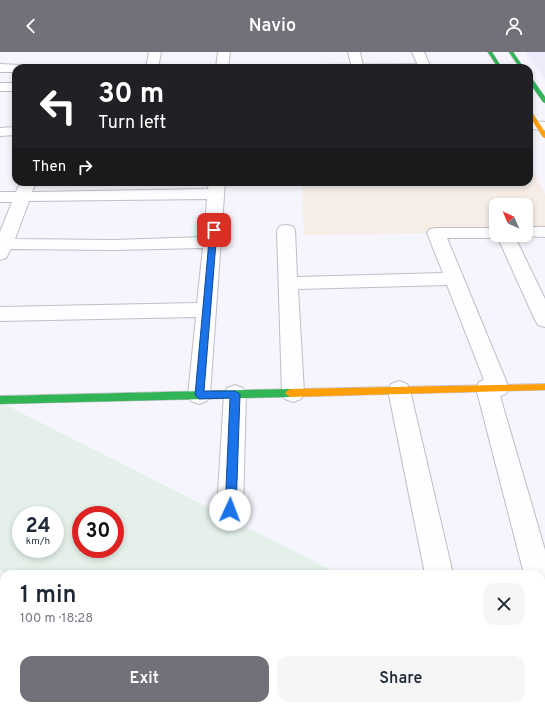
<!DOCTYPE html>
<meta charset="utf-8">
<style>
body{margin:0;font-family:Overpass,sans-serif;background:#f6f6f7;color:#1f2937;height:100vh;display:flex;flex-direction:column;font-size:15px;white-space:nowrap}
*{box-sizing:border-box;margin:0}
p{font-size:13px;color:#747a83}
.icon{flex:none;width:22px;height:22px;fill:none;stroke:currentColor;stroke-width:2;stroke-linecap:round;stroke-linejoin:round}
.map{position:relative;flex:1;overflow:hidden}
.panel{position:absolute;left:0px;top:518px;width:545px;height:140px;display:flex;flex-direction:column;background:#fff;border-radius:12px 12px 0 0;box-shadow:0 2px 6px #0003}
.panel>*{flex:none}
.guide{position:absolute;left:12px;top:12px;width:521px;height:122px;border-radius:12px;box-shadow:0 2px 6px #0003;background:#202124;color:#fff;overflow:hidden}
.needle{width:26px;rotate:316deg}
.tools{position:absolute;left:489px;top:146px;display:grid;gap:8px}
.tools a{display:grid;place-items:center;width:44px;height:44px;border-radius:8px;background:#fff;box-shadow:0 2px 6px #0003;font-size:20px}
.speed{position:absolute;left:12px;top:454px;display:flex;gap:8px;font-size:20px;font-weight:700;text-align:center}
.speed>*{display:grid;place-content:center;width:52px;height:52px;border-radius:50%;background:#fff;box-shadow:0 2px 6px #0003;line-height:1}
.speed small{font-size:10px;font-weight:400}
.speed .limit{border:6px solid #d22;background:#fff;color:#111}
.pin{position:absolute;display:grid;place-items:center;width:34px;height:34px;color:#fff;margin:-17px;border-radius:8px;box-shadow:0 2px 6px #0006}
.me{position:absolute;width:44px;margin:-22px;rotate:2deg;stroke-linejoin:round;filter:drop-shadow(0 0 3px #0008)}
.turn{display:flex;align-items:center;gap:14px;height:84px;padding:0 20px;font-size:18px}
.turn .icon{width:52px;height:52px;stroke-width:2.5}
.turn b{display:block;font-size:28px;line-height:34px}
.then{display:flex;align-items:center;height:38px;padding:0 20px;background:#0003;gap:8px;font-size:15px}
.round{display:grid;place-items:center;flex:none;width:42px;height:42px;border-radius:12px;background:#f6f6f7}
.headline{display:flex;align-items:center;justify-content:space-between;height:68px;padding:0 20px}
h1{font-size:24px;font-weight:600;line-height:30px}
.action{display:flex;gap:8px;margin-top:auto;padding:8px 20px}
.action a{flex:1;height:46px;border-radius:12px;background:#737079;color:#fff;font-size:16px;font-weight:600;line-height:46px;text-align:center}
.action a+a{background:#f6f6f7;color:#1f2937}
header{display:flex;justify-content:space-between;align-items:center;height:52px;padding:0 20px;background:#737079;color:#fff;font-size:18px;font-weight:600}
.map>svg:first-child{display:block}
.built{fill:#f0ebfb}
.education{fill:#f5ede6}
.green{fill:#e4f0e9;fill-rule:evenodd}
.lines{fill:none;stroke-linecap:round;stroke-linejoin:round}
.street-casing{stroke:#c0bec5;stroke-width:2}
.fast-casing{stroke:#c0bec5;stroke-width:1}
.slow-casing{stroke:#c0bec5;stroke-width:1}
.jam-casing{stroke:#c0bec5;stroke-width:1}
.street{fill:#fefdff;fill-rule:evenodd}
.fast{fill:#30b455;fill-rule:evenodd}
.slow{fill:#ff9f0a;fill-rule:evenodd}
.jam{fill:#e5322d;fill-rule:evenodd}
.route{fill:#1a73e8;stroke:#114b97}
</style>
<header><svg class="icon" aria-label="back" viewBox="0 0 24 24"><path d="M15 5l-7 7 7 7"/></svg>Navio<svg class="icon" aria-label="person" viewBox="0 0 24 24"><circle cx="12" cy="8" r="4"/><path d="M4 21q1-7 8-7t8 7"/></svg></header>
<div class="map">
<svg width="545" height="658" viewBox="0 0 545 658">
<rect width="100%" height="100%" fill="#f6f4fc"/>
<polygon class="built" points="525,0 545,0 545,28"/>
<polygon class="education" points="529,111 545,142 545,184 518,183 526,183 526,153 496,153 496,182 436,181 304,183 302,130 529,130"/>
<g class="green">
<path d="M0,350L339,522H6L0,518ZM21,463H55V497H21ZM81,463H115V497H81Z"/>
<polygon points="541,625 545,627 545,658 224,658 218,654 541,654"/>
</g>
<g class="lines">
<g class="street-casing">
<g id="street">
<polygon points="149,0 161,0 158,16 146,16"/>
<polygon points="218,0 230,0 228,16 216,16"/>
<polygon points="348,0 360,0 363,14 362,16 352,16"/>
<polygon points="412,0 424,0 431,16 419,16"/>
<polygon points="0,12 20,13 22,16 16,16 16,20 0,20"/>
<rect x="0" y="31" width="16" height="8"/>
<polygon points="529,69 545,70 545,78 529,77"/>
<polygon points="16,75 16,83 0,84 0,76"/>
<path d="M20,130H36L32,140L208,137L209,130H225L210,343L207,349L199,352L191,349L188,343L196,265L0,269V255L197,251L203,196L114,198L11,197L6,206L0,208V180L12,150H0V140H16ZM207,147L204,185L114,188L15,187L29,149Z"/>
<polygon points="286,173 292,174 295,178 297,225 443,221 427,181 430,177 436,176 496,176 496,183 514,183 545,247 545,275 538,273 535,268 498,186 447,186 509,336 506,342 500,344 545,498 545,560 541,559 541,522 524,522 476,336 479,330 484,328 447,233 298,237 304,341 301,347 293,350 285,347 282,341 277,178 280,174"/>
<polygon points="526,175 545,175 545,185 520,184 526,183"/>
<polygon points="399,329 407,332 410,338 453,522 425,522 388,338 391,332"/>
<polygon points="235,333 243,336 246,342 243,458 239,466 230,470 221,466 217,458 224,342 227,336"/>
<polygon points="541,580 545,581 545,612 541,611"/>
</g>
</g>
<g class="fast-casing">
<g id="fast">
<polygon points="488,0 492,0 502,16 498,16"/>
<polygon points="509,0 513,0 524,16 520,16"/>
<polygon points="424,12 426,13 426,14 278,15 276,14 278,13"/>
<polygon points="529,24 531,25 545,45 545,51 543,50 529,30"/>
<polygon points="290,337 293,339 295,341 293,343 290,345 0,352 0,344"/>
<polygon points="0,610 4,611 4,625 0,624"/>
<polygon points="47,654 64,654 66,658 49,658"/>
</g>
</g>
<g class="slow-casing">
<g id="slow">
<polygon points="278,13 280,13 280,15 37,16 39,15"/>
<polygon points="529,58 531,59 545,80 545,86 543,85 529,64"/>
<polygon points="545,332 545,338 290,345 287,343 285,341 287,339 290,337"/>
<polygon points="150,654 168,654 170,658 152,658"/>
</g>
</g>
<g class="jam-casing">
<polygon id="jam" points="0,546 4,548 4,560 0,558"/>
</g>
<use href="#street" class="street"/>
<use href="#fast" class="fast"/>
<use href="#slow" class="slow"/>
<use href="#jam" class="jam"/>
</g>
<polygon class="route" points="214,176 217,178 204,339 235,339 240,342 236,458 234,462 230,463 227,462 225,458 230,346 199,347 195,343 210,178"/>
</svg>
<div class="tools">
<a><svg class="needle" viewBox="-14 -14 28 28"><path d="M0-13l5 13h-10z" fill="#e53935"/><path d="M0 13l5-13h-10z" fill="#747a83"/></svg></a>
</div>
<div class="speed"><div>24<small>km/h</small></div><div class="limit">30</div></div>
<div class="pin" style="left:214px;top:178px;background:#d93025"><svg class="icon" aria-label="arrive" viewBox="0 0 24 24"><path d="M6 21V4h12l-3 4 3 4H6"/></svg></div>
<svg class="me" style="left:230px;top:458px" viewBox="-20 -20 40 40"><circle r="19" fill="#fff"/><path d="M0-13L10 11 0 6-10 11z" fill="#1a73e8"/></svg>
<div class="guide">
<div class="turn"><svg class="icon" aria-label="left" viewBox="0 0 24 24"><path d="M17 20v-9H6M10 6l-5 5 5 5"/></svg><div><b>30 m</b>Turn left</div></div>
<div class="then">Then<svg class="icon" aria-label="right" viewBox="0 0 24 24"><path d="M7 20v-9h11M14 6l5 5-5 5"/></svg></div>
</div>
<section class="panel">
<div class="headline"><div><h1>1 min</h1><p>100 m · 18:28</p></div><a class="round"><svg class="icon" aria-label="close" viewBox="0 0 24 24"><path d="M6 6l12 12M18 6L6 18"/></svg></a></div>
<div class="action"><a>Exit</a><a>Share</a></div>
</section>
</div>
